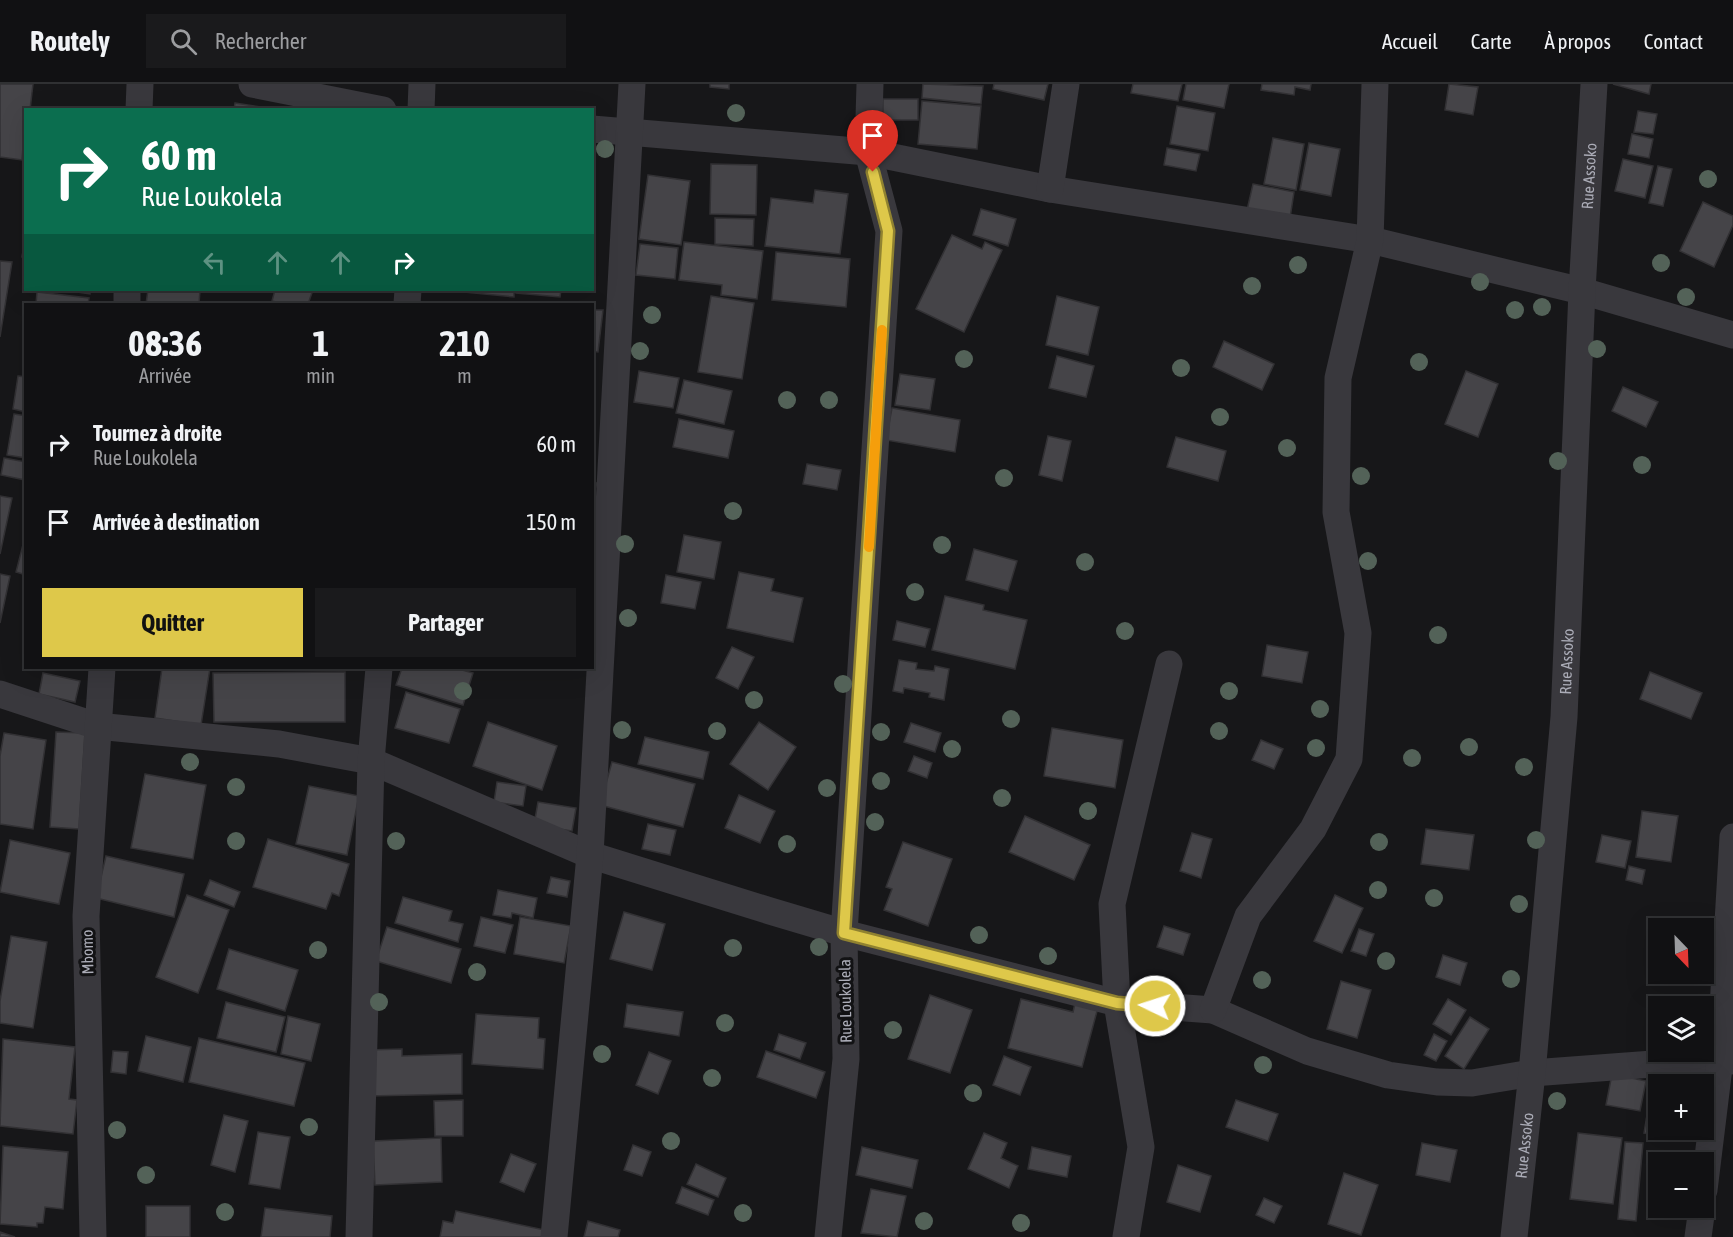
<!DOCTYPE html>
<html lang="fr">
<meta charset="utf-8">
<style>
body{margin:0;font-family:"Asap Condensed",sans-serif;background:#1a1a1c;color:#f1f3f6;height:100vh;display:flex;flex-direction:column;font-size:22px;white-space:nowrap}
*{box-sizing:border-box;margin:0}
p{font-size:20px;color:#9c9da0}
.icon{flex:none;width:33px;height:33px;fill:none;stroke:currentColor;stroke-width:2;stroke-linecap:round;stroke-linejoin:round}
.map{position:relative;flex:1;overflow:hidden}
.drawer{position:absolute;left:24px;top:219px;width:570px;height:366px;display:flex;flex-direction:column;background:#111113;border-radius:0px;box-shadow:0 6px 24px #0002,0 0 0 2px #303133}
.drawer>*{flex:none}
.top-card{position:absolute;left:24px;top:24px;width:570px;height:183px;border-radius:0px;box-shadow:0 6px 24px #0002,0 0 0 2px #303133;background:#0b6e4f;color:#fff;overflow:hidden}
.needle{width:39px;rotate:157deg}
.tools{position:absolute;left:1648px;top:834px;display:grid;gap:12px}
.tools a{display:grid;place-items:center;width:66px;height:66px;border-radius:0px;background:#111113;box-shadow:0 6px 24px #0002,0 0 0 2px #303133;font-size:30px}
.pin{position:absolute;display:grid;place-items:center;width:51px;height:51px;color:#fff;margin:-62px -26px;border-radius:50% 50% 50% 0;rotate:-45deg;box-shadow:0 0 6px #0007}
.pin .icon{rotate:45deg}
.me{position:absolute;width:66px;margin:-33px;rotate:274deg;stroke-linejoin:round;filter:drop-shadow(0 0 4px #0008)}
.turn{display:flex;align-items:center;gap:21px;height:126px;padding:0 18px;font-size:27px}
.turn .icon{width:78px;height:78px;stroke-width:2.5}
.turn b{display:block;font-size:42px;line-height:51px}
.lanes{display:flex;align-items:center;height:57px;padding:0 18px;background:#0003;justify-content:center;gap:30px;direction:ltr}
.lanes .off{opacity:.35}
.eta{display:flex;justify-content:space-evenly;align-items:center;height:102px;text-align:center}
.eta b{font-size:36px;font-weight:700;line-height:42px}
.primary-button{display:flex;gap:12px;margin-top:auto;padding:12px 18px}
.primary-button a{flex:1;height:69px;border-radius:0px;background:#dec84a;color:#111;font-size:24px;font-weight:700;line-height:69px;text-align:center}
.primary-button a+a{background:#1a1a1c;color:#f1f3f6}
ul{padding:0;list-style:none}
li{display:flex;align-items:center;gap:18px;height:78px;padding:0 18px}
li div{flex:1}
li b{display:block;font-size:22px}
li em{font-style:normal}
header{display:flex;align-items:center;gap:36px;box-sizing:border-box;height:84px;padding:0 30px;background:#111113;border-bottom:2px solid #303133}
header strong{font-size:28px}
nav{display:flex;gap:33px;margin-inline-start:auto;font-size:21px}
.search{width:420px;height:54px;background:#1a1a1c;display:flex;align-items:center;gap:15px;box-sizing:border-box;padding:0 21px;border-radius:0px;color:#9c9da0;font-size:22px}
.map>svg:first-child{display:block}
.building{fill:#454448;stroke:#323134;stroke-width:1.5}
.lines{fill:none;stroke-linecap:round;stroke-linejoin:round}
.street{stroke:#39383d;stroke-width:27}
.tree{fill:#536258}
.route-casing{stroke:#908230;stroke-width:15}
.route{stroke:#dec84a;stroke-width:10}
.slow{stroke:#f59e0b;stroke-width:10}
.labels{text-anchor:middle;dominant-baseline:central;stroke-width:6;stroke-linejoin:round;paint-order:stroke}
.street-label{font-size:16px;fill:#abacb7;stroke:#121214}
</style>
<header>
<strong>Routely</strong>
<div class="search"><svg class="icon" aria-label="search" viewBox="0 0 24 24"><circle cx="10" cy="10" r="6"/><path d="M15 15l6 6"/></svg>Rechercher</div>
<nav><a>Accueil</a><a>Carte</a><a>À propos</a><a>Contact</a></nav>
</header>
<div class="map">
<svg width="1733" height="1153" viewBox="0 0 1733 1153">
<rect width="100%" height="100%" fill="#171719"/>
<g class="building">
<polygon points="0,0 33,0 30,26 26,26 22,76 0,73"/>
<polygon points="710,0 729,0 729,5 710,3"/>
<polygon points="923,0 983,2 981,20 922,14"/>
<polygon points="994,0 1048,0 1044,16 993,5"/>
<polygon points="1133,0 1182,0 1178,17 1131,9"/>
<polygon points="1186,0 1229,0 1224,24 1183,16"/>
<polygon points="1262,0 1311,0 1310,6 1295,3 1294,11 1261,6"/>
<polygon points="1449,0 1478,3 1473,31 1445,26"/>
<polygon points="1613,0 1651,0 1649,10"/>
<rect x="883" y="15" width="35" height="21"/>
<polygon points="922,17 981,22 977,65 918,60"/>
<polygon points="235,19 267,24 267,26 234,26"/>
<polygon points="1177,22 1215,29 1208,67 1170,60"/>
<polygon points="1638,27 1657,30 1653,50 1634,48"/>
<polygon points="1632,50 1653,55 1649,74 1628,70"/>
<polygon points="1273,54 1304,60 1296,106 1264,100"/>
<polygon points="1309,59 1340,65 1331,112 1300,106"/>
<polygon points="1167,64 1200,70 1196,87 1164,81"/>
<polygon points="1623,75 1653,82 1645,114 1615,107"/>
<polygon points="711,80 757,81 756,131 710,130"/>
<polygon points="1658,82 1672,85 1663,122 1649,119"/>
<polygon points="648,91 690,97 681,161 639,155"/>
<polygon points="1253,100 1294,108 1290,134 1247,126"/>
<polygon points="815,106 848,110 840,170 765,162 771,114 813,119"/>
<polygon points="1703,118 1733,132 1733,141 1714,183 1680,167"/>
<polygon points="981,125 1016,135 1008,162 973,151"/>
<polygon points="715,134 754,135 753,162 715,160"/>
<polygon points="26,149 26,174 22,173"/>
<polygon points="952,151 982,165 985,158 1002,166 964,248 916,225"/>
<polygon points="684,158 763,167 757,215 721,211 722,201 679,196"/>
<polygon points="640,160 678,164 675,195 636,191"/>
<polygon points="776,168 850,175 846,223 772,216"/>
<polygon points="0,177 12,178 0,253"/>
<polygon points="63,206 90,206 90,210"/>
<polygon points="148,206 200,206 199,220 146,220"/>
<polygon points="275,206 313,206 308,220 284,220 272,217"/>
<polygon points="443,206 514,206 514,213"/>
<polygon points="516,206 561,206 560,213 516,209"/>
<polygon points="37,208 89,214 88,220 36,220"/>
<polygon points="711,212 754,219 742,295 698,288"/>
<polygon points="1057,212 1099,223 1088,271 1046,261"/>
<polygon points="592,226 603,226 598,268 592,267"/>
<polygon points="1224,257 1274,280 1262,306 1213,283"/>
<polygon points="1057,272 1094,282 1086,313 1049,304"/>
<polygon points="639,287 679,294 673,324 634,318"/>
<polygon points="1466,287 1498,300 1478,353 1445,340"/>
<polygon points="900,290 935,295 930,326 895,321"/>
<polygon points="18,292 26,293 26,328 13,325"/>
<polygon points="684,296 732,307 724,340 676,329"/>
<polygon points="1623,303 1658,318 1646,343 1612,327"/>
<polygon points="892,324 960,336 955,368 886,356"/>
<polygon points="14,330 26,332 26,374 7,371"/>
<polygon points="679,335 734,347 728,374 673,363"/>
<polygon points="1048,352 1071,357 1062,397 1039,391"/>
<polygon points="1176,353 1226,367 1218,397 1167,383"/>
<polygon points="4,374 26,378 25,396 1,391"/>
<polygon points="807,380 841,386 837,406 803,400"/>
<polygon points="592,398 597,399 592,415"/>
<polygon points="0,412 12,414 0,470"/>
<polygon points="26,449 26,491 16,488"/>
<polygon points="684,451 721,458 714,495 677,488"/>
<polygon points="974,465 1017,477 1008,507 966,496"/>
<polygon points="739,488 774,495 771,507 803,514 793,558 727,544"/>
<polygon points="0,490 10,492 0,539"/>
<polygon points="666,491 701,498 695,525 661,519"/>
<polygon points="945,512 984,521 983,526 1027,536 1015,585 932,566"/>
<polygon points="897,537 930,545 925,563 893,556"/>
<polygon points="1267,561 1308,568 1302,599 1262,592"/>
<polygon points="732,563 754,573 738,605 716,594"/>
<polygon points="899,576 917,579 916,585 934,587 935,582 949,585 944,616 929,613 930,609 904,604 903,609 893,607"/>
<polygon points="162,584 210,584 201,641 155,634"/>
<polygon points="402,584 455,584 473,589 463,621 396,601"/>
<polygon points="345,588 345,638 214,638 213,589"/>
<polygon points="1650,588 1702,609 1691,635 1640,615"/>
<polygon points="43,589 80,597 75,618 39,610"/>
<polygon points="406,608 460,625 449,659 395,644"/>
<polygon points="488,638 557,662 542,706 473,682"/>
<polygon points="759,638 796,663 768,706 730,680"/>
<polygon points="911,639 941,649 935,668 904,658"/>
<polygon points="1052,644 1123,656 1115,704 1044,692"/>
<polygon points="56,648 85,649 79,745 50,743"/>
<polygon points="4,649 46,656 33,745 0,740 0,672"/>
<polygon points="645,653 709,668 703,695 638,680"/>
<polygon points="1261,656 1283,665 1274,685 1252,676"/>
<polygon points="914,672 932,679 927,694 908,687"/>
<polygon points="612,678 695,700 683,743 600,721"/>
<polygon points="145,690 206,701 193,775 131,764"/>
<polygon points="497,698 526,702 523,722 494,718"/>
<polygon points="309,702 359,712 347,771 296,760"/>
<polygon points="739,711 775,727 760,759 725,744"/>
<polygon points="538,718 576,724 572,747 534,741"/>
<polygon points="1642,727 1678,732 1671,778 1636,773"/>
<polygon points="1025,732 1090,761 1074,796 1009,768"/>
<polygon points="648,740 676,746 670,771 642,765"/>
<polygon points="1426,745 1474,751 1469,786 1421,780"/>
<polygon points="1192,749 1212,755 1201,794 1180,787"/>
<polygon points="1602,751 1631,757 1625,784 1596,778"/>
<polygon points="268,755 349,780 339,812 332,809 326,825 253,803"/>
<polygon points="10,756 70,769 59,820 0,808"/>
<polygon points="903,758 952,775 928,842 884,826 892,805 886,803"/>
<polygon points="106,772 184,790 174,833 96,814"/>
<polygon points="1629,782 1645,786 1642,800 1626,796"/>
<polygon points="551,793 570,797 567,813 547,809"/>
<polygon points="210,796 240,808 234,823 204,811"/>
<polygon points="498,806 537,814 533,834 512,829 511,834 493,831"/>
<polygon points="187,811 229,826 198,909 156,893"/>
<polygon points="1335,811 1363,824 1342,869 1314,857"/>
<polygon points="403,813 452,827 449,837 463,840 458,858 395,839"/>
<polygon points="624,828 665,840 652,886 610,875"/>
<polygon points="481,833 513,841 505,869 474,862"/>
<polygon points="520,833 571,842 564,879 514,870"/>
<polygon points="1164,842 1190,850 1183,871 1157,863"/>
<polygon points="387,843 461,865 451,899 376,877"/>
<polygon points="1359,845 1374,850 1366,872 1351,867"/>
<polygon points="11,852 47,858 33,944 0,939 0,917"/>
<polygon points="229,865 298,886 285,927 217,905"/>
<polygon points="1443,871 1467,879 1460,901 1436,893"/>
<polygon points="1341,897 1371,906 1357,954 1327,945"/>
<polygon points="930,911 972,926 950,989 908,975"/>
<polygon points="1077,911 1100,916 1082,983 1008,964 1021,915 1073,928"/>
<polygon points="1448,915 1466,926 1451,951 1433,940"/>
<polygon points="226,918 285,933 276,968 217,954"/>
<polygon points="627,920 683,928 679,952 624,943"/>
<polygon points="476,930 539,934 538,954 545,955 543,985 472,980"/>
<polygon points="288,932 320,940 311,977 281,970"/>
<polygon points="1470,933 1489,945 1464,985 1445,972"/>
<polygon points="779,950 806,959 800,975 774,966"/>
<polygon points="1434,950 1447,957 1436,977 1424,971"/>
<polygon points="146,952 191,963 183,998 138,987"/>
<polygon points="199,954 305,979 294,1022 189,998"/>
<polygon points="3,955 75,963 69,1015 77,1016 73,1050 0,1042"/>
<polygon points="402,965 402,972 462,970 462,1010 368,1012 367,966"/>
<polygon points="113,967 128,968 126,990 111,988"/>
<polygon points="766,967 825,988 816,1014 757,993"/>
<polygon points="649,968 671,977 658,1010 636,1001"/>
<polygon points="1004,972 1031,983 1020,1011 993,1001"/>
<polygon points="1612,990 1646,997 1640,1027 1606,1021"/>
<polygon points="1650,1013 1659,1015 1659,1046 1666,1046 1666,1052 1644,1049"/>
<polygon points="463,1016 463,1052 435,1052 434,1017"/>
<polygon points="1236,1016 1278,1030 1268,1057 1226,1043"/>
<polygon points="224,1031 248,1037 235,1088 211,1081"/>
<polygon points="258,1048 290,1053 280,1105 249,1100"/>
<polygon points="984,1049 1007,1059 1001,1074 1018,1082 1009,1104 968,1085"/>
<polygon points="1578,1049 1622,1054 1613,1120 1570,1115"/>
<polygon points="441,1054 442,1098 375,1101 373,1057"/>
<polygon points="1625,1058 1643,1059 1636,1137 1618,1135"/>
<polygon points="1422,1059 1457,1066 1450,1098 1416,1091"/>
<polygon points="633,1061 651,1068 642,1092 624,1086"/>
<polygon points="3,1062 68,1068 63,1125 45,1123 43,1139 37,1139 37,1143 0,1140"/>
<polygon points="862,1063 918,1076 912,1104 856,1091"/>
<polygon points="1032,1063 1071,1072 1067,1093 1028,1085"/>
<polygon points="511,1070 536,1080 524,1108 500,1098"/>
<polygon points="696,1080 726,1094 718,1113 687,1100"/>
<polygon points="1178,1081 1211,1092 1200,1128 1167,1118"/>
<polygon points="1344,1089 1378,1101 1361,1151 1328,1140"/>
<polygon points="682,1103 714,1116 708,1131 676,1119"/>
<polygon points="871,1105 906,1112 897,1153 861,1149"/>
<polygon points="1264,1114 1282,1122 1274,1139 1256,1131"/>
<rect x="146" y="1122" width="44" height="31"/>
<polygon points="265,1124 332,1132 330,1153 261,1153"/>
<polygon points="456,1127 554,1148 553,1153 440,1153 443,1137 453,1139"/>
<polygon points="588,1137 620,1146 618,1153 584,1153"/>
<polygon points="0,1148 15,1153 0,1153"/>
</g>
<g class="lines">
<g class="street">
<polyline points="252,0 383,26"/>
<polyline points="139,26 140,0"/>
<polyline points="421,26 422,0"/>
<polyline points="592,45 868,68 1050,105 1370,156 1582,207 1733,251"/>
<polyline points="1050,105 1066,0"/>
<polyline points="127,220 127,206"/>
<polyline points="407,220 408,206"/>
<polyline points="0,610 97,642 279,660 371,677 590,771 770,827 844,849 1117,919 1213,926 1307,967 1388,991 1437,998 1472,999 1532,989 1720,975 1733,977"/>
<polyline points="1213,926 1248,832 1313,745 1349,675 1358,549 1336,428 1338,294 1370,156 1375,0"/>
<polyline points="1704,1106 1720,975 1733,753"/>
<polyline points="93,1153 86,832 102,584"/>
<polyline points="359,1153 371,677 379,584"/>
<polyline points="554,1153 590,771 632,0"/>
<polyline points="828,1153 846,975 844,849 889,147 868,68 870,0"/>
<polyline points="1126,1153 1141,1063 1117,919 1112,820 1169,580"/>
<path id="s1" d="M1514,1153L1532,989L1564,633L1582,207L1594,0"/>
<polyline points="1698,1153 1702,1124"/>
</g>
</g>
<g class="tree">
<circle cx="736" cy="29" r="9"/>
<circle cx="605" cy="65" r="9"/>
<circle cx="1708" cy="95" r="9"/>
<circle cx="1661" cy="179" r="9"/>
<circle cx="1298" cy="181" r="9"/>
<circle cx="1480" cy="198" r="9"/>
<circle cx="1252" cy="202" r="9"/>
<circle cx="1686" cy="213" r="9"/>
<circle cx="1542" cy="223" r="9"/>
<circle cx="1515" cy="226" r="9"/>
<circle cx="652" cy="231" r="9"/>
<circle cx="1597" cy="265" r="9"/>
<circle cx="640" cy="267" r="9"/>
<circle cx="964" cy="275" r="9"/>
<circle cx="1419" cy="278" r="9"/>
<circle cx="1181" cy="284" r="9"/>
<circle cx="787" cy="316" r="9"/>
<circle cx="829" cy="316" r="9"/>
<circle cx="1220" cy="333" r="9"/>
<circle cx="1287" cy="364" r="9"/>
<circle cx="1558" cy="377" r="9"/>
<circle cx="1642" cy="381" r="9"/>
<circle cx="1361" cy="392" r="9"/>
<circle cx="1004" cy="394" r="9"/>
<circle cx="733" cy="427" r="9"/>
<circle cx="625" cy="460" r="9"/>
<circle cx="942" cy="461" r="9"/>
<circle cx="1368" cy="477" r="9"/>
<circle cx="1085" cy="478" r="9"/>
<circle cx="915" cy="508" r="9"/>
<circle cx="628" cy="534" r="9"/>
<circle cx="1125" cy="547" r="9"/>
<circle cx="1438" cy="551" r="9"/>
<circle cx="843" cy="600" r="9"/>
<circle cx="463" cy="607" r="9"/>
<circle cx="1229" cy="607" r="9"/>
<circle cx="754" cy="616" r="9"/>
<circle cx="1320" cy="625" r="9"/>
<circle cx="1011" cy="635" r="9"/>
<circle cx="622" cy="646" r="9"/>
<circle cx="717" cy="647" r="9"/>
<circle cx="1219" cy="647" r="9"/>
<circle cx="881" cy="648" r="9"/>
<circle cx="1469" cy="663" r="9"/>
<circle cx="1316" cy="664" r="9"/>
<circle cx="952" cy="665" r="9"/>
<circle cx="1412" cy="674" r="9"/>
<circle cx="190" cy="678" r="9"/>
<circle cx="1524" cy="683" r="9"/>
<circle cx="881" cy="697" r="9"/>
<circle cx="236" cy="703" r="9"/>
<circle cx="827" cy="704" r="9"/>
<circle cx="1002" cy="714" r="9"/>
<circle cx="1088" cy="727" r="9"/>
<circle cx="875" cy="738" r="9"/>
<circle cx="1536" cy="756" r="9"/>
<circle cx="236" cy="757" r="9"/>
<circle cx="396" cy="757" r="9"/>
<circle cx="1379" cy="758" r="9"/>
<circle cx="787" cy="760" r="9"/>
<circle cx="1378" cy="806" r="9"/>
<circle cx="1434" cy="814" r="9"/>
<circle cx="1519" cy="820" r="9"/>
<circle cx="979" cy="851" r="9"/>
<circle cx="819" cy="863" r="9"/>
<circle cx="733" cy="864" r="9"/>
<circle cx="318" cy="866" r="9"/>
<circle cx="1048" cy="872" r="9"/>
<circle cx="1386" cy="877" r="9"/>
<circle cx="477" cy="888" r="9"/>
<circle cx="1511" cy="895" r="9"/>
<circle cx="1262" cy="896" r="9"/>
<circle cx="379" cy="918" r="9"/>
<circle cx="725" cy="939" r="9"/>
<circle cx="893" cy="946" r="9"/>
<circle cx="602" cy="970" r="9"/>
<circle cx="1263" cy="981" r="9"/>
<circle cx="712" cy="994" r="9"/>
<circle cx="973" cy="1009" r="9"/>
<circle cx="1557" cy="1017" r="9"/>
<circle cx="309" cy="1043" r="9"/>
<circle cx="117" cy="1046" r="9"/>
<circle cx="671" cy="1057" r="9"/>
<circle cx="146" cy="1091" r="9"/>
<circle cx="225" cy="1128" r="9"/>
<circle cx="743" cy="1129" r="9"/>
<circle cx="924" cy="1137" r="9"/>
<circle cx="1021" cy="1139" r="9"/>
</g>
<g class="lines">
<g class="route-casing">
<polyline id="route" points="873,88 888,147 844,849 1117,919 1155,922"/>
</g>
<use href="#route" class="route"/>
<polyline class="slow" points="869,463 882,246"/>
</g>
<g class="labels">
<g class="street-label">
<text stroke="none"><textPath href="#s1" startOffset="1064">Rue Assoko</textPath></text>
<text stroke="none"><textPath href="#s1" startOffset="578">Rue Assoko</textPath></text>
<text transform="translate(87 868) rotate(-91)">Mbomo</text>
<text transform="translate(845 917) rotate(-91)">Rue Loukolela</text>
<text stroke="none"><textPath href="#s1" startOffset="92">Rue Assoko</textPath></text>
</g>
</g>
</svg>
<div class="tools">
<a><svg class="needle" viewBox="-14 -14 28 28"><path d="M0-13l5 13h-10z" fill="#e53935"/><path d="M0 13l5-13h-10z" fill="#9c9da0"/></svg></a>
<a><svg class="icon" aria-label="layers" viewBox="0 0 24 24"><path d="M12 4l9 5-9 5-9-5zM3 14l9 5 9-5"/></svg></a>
<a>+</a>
<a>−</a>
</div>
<div class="pin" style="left:873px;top:88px;background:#d93025"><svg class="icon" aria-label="arrive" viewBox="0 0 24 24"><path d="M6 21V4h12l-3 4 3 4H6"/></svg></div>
<svg class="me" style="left:1155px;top:922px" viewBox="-20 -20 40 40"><circle r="17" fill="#dec84a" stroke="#fff" stroke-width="3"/><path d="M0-11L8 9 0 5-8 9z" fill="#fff"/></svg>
<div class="top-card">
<div class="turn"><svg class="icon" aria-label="right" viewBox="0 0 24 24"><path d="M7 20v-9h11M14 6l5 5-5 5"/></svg><div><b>60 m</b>Rue Loukolela</div></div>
<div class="lanes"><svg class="icon off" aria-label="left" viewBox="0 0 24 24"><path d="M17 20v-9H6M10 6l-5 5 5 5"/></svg><svg class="icon off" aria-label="ahead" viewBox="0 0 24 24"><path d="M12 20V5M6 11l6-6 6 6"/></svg><svg class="icon off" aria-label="ahead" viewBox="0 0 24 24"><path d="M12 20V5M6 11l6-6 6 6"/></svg><svg class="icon" aria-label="right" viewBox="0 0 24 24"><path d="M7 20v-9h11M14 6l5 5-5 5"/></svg></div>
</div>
<section class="drawer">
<div class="eta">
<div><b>08:36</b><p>Arrivée</p></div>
<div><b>1</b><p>min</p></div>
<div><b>210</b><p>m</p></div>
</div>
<ul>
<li><svg class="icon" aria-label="right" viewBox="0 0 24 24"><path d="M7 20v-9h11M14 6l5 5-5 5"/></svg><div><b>Tournez à droite</b><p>Rue Loukolela</p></div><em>60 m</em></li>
<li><svg class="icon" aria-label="arrive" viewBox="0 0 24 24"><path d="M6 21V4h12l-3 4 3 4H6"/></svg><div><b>Arrivée à destination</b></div><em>150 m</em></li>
</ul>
<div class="primary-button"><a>Quitter</a><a>Partager</a></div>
</section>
</div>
